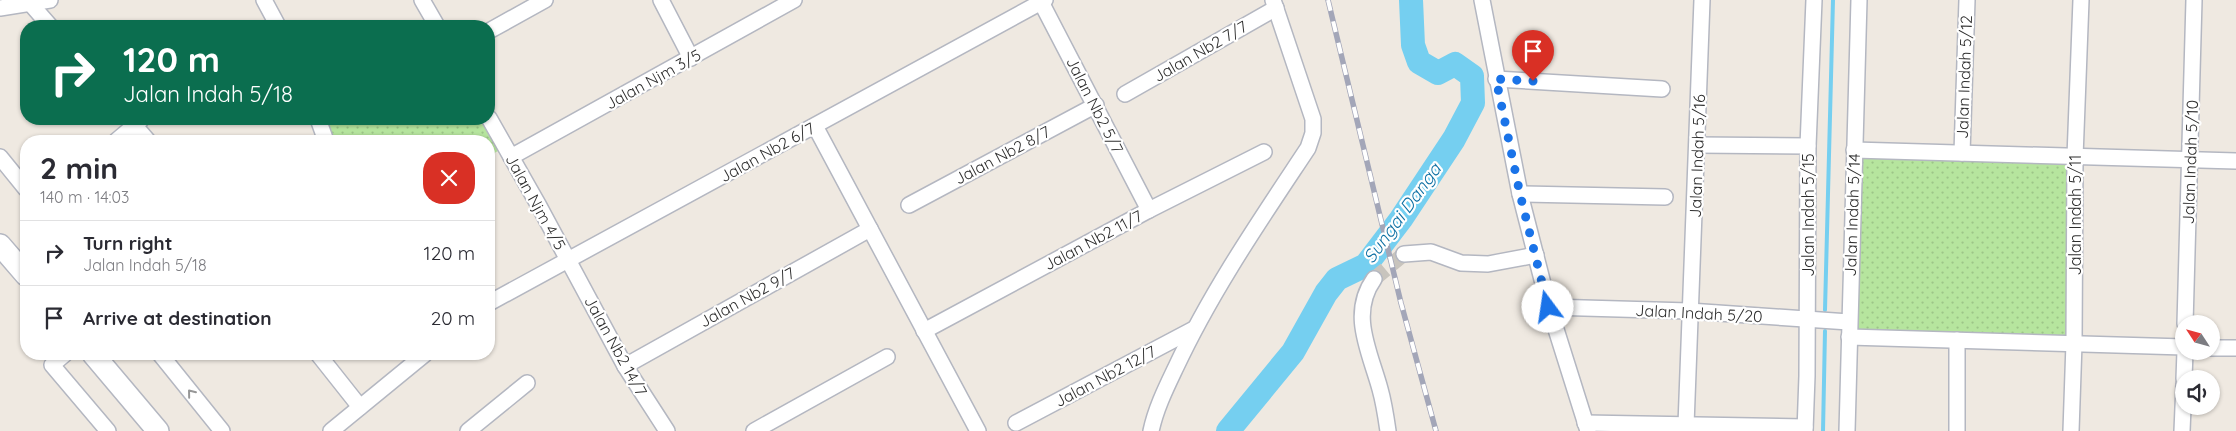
<!DOCTYPE html>
<meta charset="utf-8">
<style>
body{margin:0;font-family:Quicksand,sans-serif;background:#f7f7f7;color:#2b2b33;height:100vh;display:flex;flex-direction:column;font-size:19px;white-space:nowrap}
*{box-sizing:border-box;margin:0}
p{font-size:16px;color:#7c7c81}
.icon{flex:none;width:28px;height:28px;fill:none;stroke:currentColor;stroke-width:2;stroke-linecap:round;stroke-linejoin:round}
.map{position:relative;flex:1;overflow:hidden}
.drawer{position:absolute;left:20px;top:135px;width:475px;height:225px;display:flex;flex-direction:column;background:#fff;border-radius:20px;box-shadow:0 1px 4px #0004}
.drawer>*{flex:none}
.guide{position:absolute;left:20px;top:20px;width:475px;height:105px;border-radius:20px;box-shadow:0 1px 4px #0004;background:#0b6e4f;color:#fff;overflow:hidden}
.needle{width:32px;rotate:306deg}
.buttons{position:absolute;left:2175px;top:315px;display:grid;gap:10px}
.buttons a{display:grid;place-items:center;width:45px;height:45px;border-radius:50%;background:#fff;box-shadow:0 1px 4px #0004;font-size:25px}
.pin{position:absolute;display:grid;place-items:center;width:42px;height:42px;color:#fff;margin:-51px -21px;border-radius:50% 50% 50% 0;rotate:-45deg;box-shadow:0 0 5px #0007}
.pin .icon{rotate:45deg}
.me{position:absolute;width:55px;margin:-28px;rotate:346deg;stroke-linejoin:round;filter:drop-shadow(0 0 4px #0008)}
.turn{display:flex;align-items:center;gap:18px;height:105px;padding:0 20px;font-size:22px}
.turn .icon{width:65px;height:65px;stroke-width:2.5}
.turn b{display:block;font-size:35px;line-height:42px}
.round{display:grid;place-items:center;flex:none;width:52px;height:52px;border-radius:20px;background:#f7f7f7}
.head{display:flex;align-items:center;justify-content:space-between;height:85px;padding:0 20px}
h1{font-size:30px;font-weight:800;line-height:38px}
ul{padding:0;list-style:none}
li{display:flex;align-items:center;gap:15px;height:65px;padding:0 20px;border-top:1px solid #e1e1e2}
li div{flex:1}
li b{display:block;font-size:19px}
li em{font-style:normal}
.map>svg:first-child{display:block}
.park{fill:url(#park-dots)}
.lines{fill:none;stroke-linecap:round;stroke-linejoin:round}
.stream{stroke:#75cff0;stroke-width:4}
.river{stroke:#75cff0;stroke-width:24}
.street-tunnel{stroke:#c8c4bd;stroke-width:15;stroke-dasharray:15 8;stroke-linecap:butt}
.street-casing{stroke:#b4b7c1;stroke-width:18}
.secondary-casing{stroke:#b4b7c1;stroke-width:24}
.street{stroke:#fff;stroke-width:15}
.secondary{stroke:#fff;stroke-width:21}
.rail-casing{stroke:#a3a6b8;stroke-width:5.5}
.rail{stroke:#fff;stroke-width:4;stroke-dasharray:11;stroke-linecap:butt}
.oneway{stroke:#969696}
.route{stroke:#1a73e8;stroke-width:9;stroke-dasharray:0 16.2}
.labels{text-anchor:middle;dominant-baseline:central;stroke-width:4.5;stroke-linejoin:round;paint-order:stroke}
.street-label{font-size:16px;fill:#2e2e2e;stroke:#fff}
.water-label{font-size:18px;font-style:italic;fill:#0d6fa3;stroke:#fff}
</style>
<div class="map">
<svg width="2236" height="431" viewBox="0 0 2236 431">
<defs>
<pattern id="park-dots" width="8" height="8" patternUnits="userSpaceOnUse" patternTransform="scale(1.25)"><rect width="8" height="8" fill="#b6e59e"/><path d="M2 2h.1M6 6h.1" fill="none" stroke="#9dc588" stroke-width="1.8" stroke-linecap="round"/></pattern>
</defs>
<rect width="100%" height="100%" fill="#efe9e1"/>
<g class="park">
<polygon points="326,119 489,119 507,146 489,156 489,141 327,141 321,122"/>
<polygon points="1854,150 2075,157 2074,343 1849,337"/>
</g>
<g class="lines">
<g class="stream">
<polyline points="1825,310 1833,0"/>
<polyline points="1823,431 1825,331"/>
</g>
<polyline class="river" points="1228,431 1293,352 1326,293 1337,279 1366,265 1401,219 1454,139 1473,103 1472,76 1455,64 1438,73 1419,62 1413,45 1411,0"/>
<polyline class="street-tunnel" points="1374,279 1404,254"/>
<g class="street-casing">
<g id="street">
<polyline points="264,0 278,26"/>
<polyline points="422,0 437,26"/>
<polyline points="661,0 691,58"/>
<polyline points="1040,0 1149,210"/>
<polyline points="1482,0 1520,194 1549,307 1588,431"/>
<polyline points="30,3 50,26"/>
<polyline points="0,8 50,0"/>
<polyline points="489,31 545,0"/>
<polyline points="1496,79 1662,89"/>
<polyline points="1125,94 1276,8"/>
<polyline points="489,118 539,206 625,366 667,431"/>
<polyline points="129,119 148,141"/>
<polyline points="318,119 326,141"/>
<polyline points="815,126 978,431"/>
<polyline points="116,141 142,119"/>
<polyline points="1697,145 1808,146"/>
<polyline points="1854,150 2236,161"/>
<polyline points="1962,153 1967,0"/>
<polyline points="0,157 26,189"/>
<polyline points="511,157 794,0"/>
<polyline points="1520,194 1665,197"/>
<polyline points="909,205 1096,105"/>
<polyline points="1404,254 1431,252 1461,263 1488,264 1536,255"/>
<path d="M1374,279C1349,314 1370,352 1380,389C1384,403 1386,417 1388,431"/>
<polyline points="489,303 1045,0"/>
<polyline points="1549,307 1689,311 1849,322"/>
<polyline points="2185,324 2194,0"/>
<polyline points="924,331 1149,210 1264,152"/>
<polyline points="1849,337 2184,347"/>
<polyline points="2211,348 2236,348"/>
<polyline points="65,354 52,365 108,431"/>
<polyline points="160,354 222,431"/>
<polyline points="318,354 360,407"/>
<polyline points="625,366 870,229"/>
<polyline points="2184,379 2185,351"/>
<polyline points="1016,423 1194,329"/>
<polyline points="1585,423 1805,427"/>
<polyline points="1686,425 1702,0"/>
<polyline points="331,431 425,354"/>
<polyline points="468,431 527,383"/>
<polyline points="754,431 887,357"/>
<path d="M1151,431C1156,408 1166,388 1176,367C1212,290 1261,219 1308,148L1313,133V119L1273,0"/>
<polyline points="1805,431 1807,376 1808,146 1814,0"/>
<polyline points="1847,431 1859,0"/>
<polyline points="1957,431 1957,340"/>
<polyline points="2071,431 2074,343 2075,157 2081,0"/>
<polyline points="2182,431 2184,384"/>
</g>
</g>
<g class="secondary-casing">
<g id="secondary">
<polyline points="0,245 26,275"/>
<polyline points="93,354 158,431"/>
</g>
</g>
<use href="#street" class="street"/>
<use href="#secondary" class="secondary"/>
<g class="rail-casing">
<polyline id="rail" points="1328,0 1401,303 1436,431"/>
</g>
<use href="#rail" class="rail"/>
</g>
<defs><path id="oneway-chevron" d="M-2-3.5L2.5 0L-2 3.5" fill="none" stroke-width="1.6" stroke-linecap="round" stroke-linejoin="round" transform="scale(1.25)"/></defs>
<use class="oneway" href="#oneway-chevron" transform="translate(191 393) rotate(-129)"/>
<g class="lines">
<polyline class="route" points="1533,81 1496,79 1520,194 1548,307"/>
</g>
<g class="labels">
<g class="street-label">
<text transform="translate(1200 51) rotate(-30)">Jalan Nb2 7/7</text>
<text transform="translate(1964 77) rotate(-88)">Jalan Indah 5/12</text>
<text transform="translate(653 79) rotate(-29)">Jalan Njm 3/5</text>
<text transform="translate(1095 105) rotate(63)">Jalan Nb2 5/7</text>
<text transform="translate(767 152) rotate(-29)">Jalan Nb2 6/7</text>
<text transform="translate(1002 155) rotate(-28)">Jalan Nb2 8/7</text>
<text transform="translate(1697 156) rotate(-88)">Jalan Indah 5/16</text>
<text transform="translate(2190 162) rotate(-88)">Jalan Indah 5/10</text>
<text transform="translate(536 202) rotate(61)">Jalan Njm 4/5</text>
<text transform="translate(1808 215) rotate(-90)">Jalan Indah 5/15</text>
<text transform="translate(1852 215) rotate(-88)">Jalan Indah 5/14</text>
<text transform="translate(2075 215) rotate(-90)">Jalan Indah 5/11</text>
<text transform="translate(1093 240) rotate(-28)">Jalan Nb2 11/7</text>
<text transform="translate(747 297) rotate(-29)">Jalan Nb2 9/7</text>
<text transform="translate(1699 313) rotate(3)">Jalan Indah 5/20</text>
<text transform="translate(616 346) rotate(61)">Jalan Nb2 14/7</text>
<text transform="translate(1105 376) rotate(-28)">Jalan Nb2 12/7</text>
</g>
<g class="water-label">
<text transform="translate(1402 213) rotate(-54)">Sungai Danga</text>
</g>
</g>
</svg>
<div class="buttons">
<a><svg class="needle" viewBox="-14 -14 28 28"><path d="M0-13l5 13h-10z" fill="#e53935"/><path d="M0 13l5-13h-10z" fill="#7c7c81"/></svg></a>
<a><svg class="icon" aria-label="sound" viewBox="0 0 24 24"><path d="M4 9h4l5-4v14l-5-4H4zM17 9q2 3 0 6"/></svg></a>
</div>
<div class="pin" style="left:1533px;top:81px;background:#d93025"><svg class="icon" aria-label="arrive" viewBox="0 0 24 24"><path d="M6 21V4h12l-3 4 3 4H6"/></svg></div>
<svg class="me" style="left:1548px;top:307px" viewBox="-20 -20 40 40"><circle r="19" fill="#fff"/><path d="M0-13L10 11 0 6-10 11z" fill="#1a73e8"/></svg>
<div class="guide">
<div class="turn"><svg class="icon" aria-label="right" viewBox="0 0 24 24"><path d="M7 20v-9h11M14 6l5 5-5 5"/></svg><div><b>120 m</b>Jalan Indah 5/18</div></div>
</div>
<section class="drawer">
<div class="head"><div><h1>2 min</h1><p>140 m · 14:03</p></div><a class="round" style="background:#d93025;color:#fff"><svg class="icon" aria-label="close" viewBox="0 0 24 24"><path d="M6 6l12 12M18 6L6 18"/></svg></a></div>
<ul>
<li><svg class="icon" aria-label="right" viewBox="0 0 24 24"><path d="M7 20v-9h11M14 6l5 5-5 5"/></svg><div><b>Turn right</b><p>Jalan Indah 5/18</p></div><em>120 m</em></li>
<li><svg class="icon" aria-label="arrive" viewBox="0 0 24 24"><path d="M6 21V4h12l-3 4 3 4H6"/></svg><div><b>Arrive at destination</b></div><em>20 m</em></li>
</ul>
</section>
</div>
